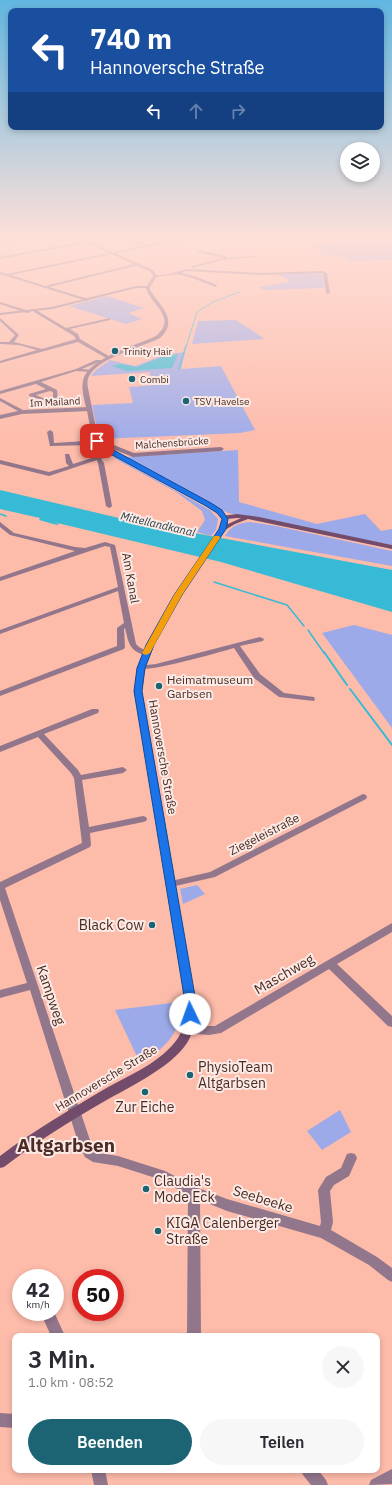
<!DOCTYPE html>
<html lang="de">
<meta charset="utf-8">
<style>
body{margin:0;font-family:"IBM Plex Sans",sans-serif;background:#f7f7f7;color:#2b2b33;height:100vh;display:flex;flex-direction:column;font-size:15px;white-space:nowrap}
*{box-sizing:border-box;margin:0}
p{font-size:13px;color:#7c7c81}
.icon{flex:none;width:22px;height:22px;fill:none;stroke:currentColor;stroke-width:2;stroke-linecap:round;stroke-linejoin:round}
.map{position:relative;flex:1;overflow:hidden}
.panel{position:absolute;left:12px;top:1333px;width:368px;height:140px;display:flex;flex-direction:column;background:#fff;border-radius:8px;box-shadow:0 2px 6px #0003}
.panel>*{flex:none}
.top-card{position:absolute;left:8px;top:8px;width:376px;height:122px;border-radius:8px;box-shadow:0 2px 6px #0003;background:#1a4fa0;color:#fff;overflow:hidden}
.buttons{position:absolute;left:340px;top:142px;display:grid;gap:8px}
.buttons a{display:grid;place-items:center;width:40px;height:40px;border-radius:50%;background:#fff;box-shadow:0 2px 6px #0003;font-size:20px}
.speed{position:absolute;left:12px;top:1269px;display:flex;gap:8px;font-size:20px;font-weight:700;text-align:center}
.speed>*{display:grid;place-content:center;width:52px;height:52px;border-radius:50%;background:#fff;box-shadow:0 2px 6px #0003;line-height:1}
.speed small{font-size:10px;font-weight:400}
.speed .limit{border:6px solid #d22;background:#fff;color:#111}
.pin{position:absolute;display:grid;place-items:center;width:34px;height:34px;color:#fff;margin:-17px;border-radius:8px;box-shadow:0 2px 6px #0006}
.me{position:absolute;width:44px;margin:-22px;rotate:357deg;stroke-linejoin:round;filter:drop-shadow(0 0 3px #0008)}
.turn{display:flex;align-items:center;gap:14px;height:84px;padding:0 16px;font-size:18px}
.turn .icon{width:52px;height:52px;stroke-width:2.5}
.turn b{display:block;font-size:28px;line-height:34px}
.lanes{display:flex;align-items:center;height:38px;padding:0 16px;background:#0003;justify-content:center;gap:20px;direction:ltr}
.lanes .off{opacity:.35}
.round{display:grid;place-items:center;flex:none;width:42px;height:42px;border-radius:21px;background:#f7f7f7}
.headline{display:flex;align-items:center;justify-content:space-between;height:68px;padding:0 16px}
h1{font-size:24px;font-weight:600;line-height:30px}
.cta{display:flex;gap:8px;margin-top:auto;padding:8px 16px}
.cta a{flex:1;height:46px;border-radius:24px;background:#1c6473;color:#fff;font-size:16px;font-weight:600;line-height:46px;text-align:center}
.cta a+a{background:#f7f7f7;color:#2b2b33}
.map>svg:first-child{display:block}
.green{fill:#9daae9}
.water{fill:#37bad5}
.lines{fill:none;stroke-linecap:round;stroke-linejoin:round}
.stream-far2{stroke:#37bad5;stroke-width:1}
.stream-far1{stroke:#37bad5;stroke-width:1.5}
.stream{stroke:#37bad5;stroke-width:2}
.minor{fill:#92768b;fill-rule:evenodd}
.tertiary{fill:#92768b;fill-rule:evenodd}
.secondary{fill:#734c6b;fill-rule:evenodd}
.route{fill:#1a73e8;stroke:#114b97}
.slow{fill:#f59e0b}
.poi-dot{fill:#1c6473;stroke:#fbeae5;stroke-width:1.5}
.labels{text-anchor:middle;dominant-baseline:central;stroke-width:4;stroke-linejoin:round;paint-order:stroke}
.far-poi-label{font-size:10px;fill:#4b2b22;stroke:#fbeae5;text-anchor:start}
.far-street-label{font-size:10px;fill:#4b2b22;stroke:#fbeae5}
.far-water-label{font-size:11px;font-style:italic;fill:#223d44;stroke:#fbeae5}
.street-label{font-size:12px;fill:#4b2b22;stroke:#fbeae5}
.poi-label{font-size:12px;fill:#4b2b22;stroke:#fbeae5;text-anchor:start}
.near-poi-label{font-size:14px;fill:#4b2b22;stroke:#fbeae5;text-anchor:start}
.near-street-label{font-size:14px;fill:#4b2b22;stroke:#fbeae5}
.near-district-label{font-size:19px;font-weight:bold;fill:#4b2b22;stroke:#fbeae5}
</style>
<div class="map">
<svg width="392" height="1485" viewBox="0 0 392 1485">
<rect width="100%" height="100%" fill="#fdbbaa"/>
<g class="green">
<polygon points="346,239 376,239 392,241 392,260 348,261 346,258 340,258 338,255 323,255 311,242 341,242"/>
<polygon points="317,272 323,275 324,288 264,290 259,287 290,282 280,275 270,274"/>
<polygon points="107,296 144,308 128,313 142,319 126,324 69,306"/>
<polygon points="236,320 265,339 192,344 198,321"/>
<polygon points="185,352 181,369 221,366 255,430 240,433 99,439 92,405 133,403 129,387 155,385 149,372 91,376 96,370 110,360 135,366 164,355"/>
<polygon points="238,450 239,502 317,524 365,514 381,531 392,529 392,545 228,513 124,457"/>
<polygon points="115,457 210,510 218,519 216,530 211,536 197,532 205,520 202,511 176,492 114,458"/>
<path d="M250,522L276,526L392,551V566L225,536C231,526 238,523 250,522Z"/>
<polygon points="354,625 392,635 392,728 322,633"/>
<polygon points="197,885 205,894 183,904 180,889"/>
<path d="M179,1002C179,1008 180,1017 178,1023C173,1042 155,1054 140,1063L115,1010Z"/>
<polygon points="340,1110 351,1132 322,1150 307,1131"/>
</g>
<g class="water">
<polygon points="178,354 172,368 127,371 112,366 120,364 137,367 162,357"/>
<polygon points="0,490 136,522 392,570 392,612 221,562 53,522 59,524 57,525 39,520 40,518 0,509"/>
</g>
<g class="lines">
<polyline class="stream-far2" points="186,347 197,312 213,302 240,292"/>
<g class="stream-far1">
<polyline points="179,369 186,346"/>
<polyline points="0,514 6,516"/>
<polyline points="214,582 287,605 304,626"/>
<polyline points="308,630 324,653"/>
</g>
<g class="stream">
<polyline points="324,652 347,685"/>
<polyline points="350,689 392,745"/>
</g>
<g class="minor">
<polygon points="12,239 22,239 0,243 0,241"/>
<polygon points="126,239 131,239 147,245 177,239 185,239 11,275 45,286 139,263 139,265 49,287 88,299 87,301 0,274 0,272 7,274 143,246"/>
<polygon points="86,241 87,243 0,259 0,257"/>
<polygon points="198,250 226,256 226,258 253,256 255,257 222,260 192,268 192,266 223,258 197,252"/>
<polygon points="187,269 261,273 322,271 327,273 330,293 328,294 326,293 323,274 322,273 261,275 187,271 181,273 194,276 217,285 216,287 192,278 177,274 155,277 153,276 169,274"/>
<polygon points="0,302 29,311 30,312 27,313 0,304"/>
<polygon points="34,310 36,310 66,328 110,318 110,320 70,329 78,334 80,339 112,358 108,359 78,342 0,363 0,361 37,350 19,345 0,344 0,342 9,342 15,335 0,321 0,318 19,335 14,342 42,349 76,339 74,336 34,312"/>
<path d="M96,360H104L106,361L99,362L82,369L92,370V372L76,371L41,382L57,390L58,400H43L29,396V394L46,389L36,384L0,394V391L76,369ZM50,391L53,392V398H43L36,395Z"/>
<polygon points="0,398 23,410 89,407 92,409 89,411 22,414 0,419 0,415 18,411 0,401"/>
<polygon points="50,430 53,432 54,443 85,441 95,443 99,456 116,452 116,454 101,459 104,463 112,506 111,507 109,508 106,506 98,463 97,460 49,476 0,464 0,460 49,472 69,466 66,463 65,454 69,454 73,464 95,457 91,445 50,446 47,432"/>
<polygon points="111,444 134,453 221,447 224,449 221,451 133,457 110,448 103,449 100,447"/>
<path d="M0,522L14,533L75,547L85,548L105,542L115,545L136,644L139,647L149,652L150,654L149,656C145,656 143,655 139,653C128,648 128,639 125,628L124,629L125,647L124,649L0,696V691L117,646V628L124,623L118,591L0,634V630L118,587L110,547L105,546L0,581V577L75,551L10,535L0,527Z"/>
<path d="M260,637L264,639L263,641L240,646L260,674L284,693L314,697L315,699L314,701L279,697L254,678L234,648C220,652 145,674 137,668L138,666L156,664Z"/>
<polygon points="92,709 98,709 99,711 98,713 44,734 78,770 81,775 123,767 127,770 123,773 82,780 89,827 143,816 146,817 147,819 146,821 143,822 90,833 91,845 90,847 5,888 93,1149 99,1153 118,1156 165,1171 198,1188 227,1199 320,1226 321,1222 318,1190 326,1177 341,1168 347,1154 351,1153 355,1154 357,1158 349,1176 334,1185 330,1191 333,1222 331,1230 377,1257 392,1268 392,1282 388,1280 369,1265 321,1238 227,1211 200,1200 201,1336 187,1336 188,1195 162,1180 118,1166 93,1162 85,1157 79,1145 30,990 0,998 0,990 27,983 0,900 0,882 82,843 74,778 71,773 38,737 0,752 0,746"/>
<polygon points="363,794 366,795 367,797 366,799 215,877 171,887 168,886 166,884 168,882 171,881 210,872"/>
<polygon points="392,923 392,932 337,964 392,1016 392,1027 388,1026 329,969 221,1033 209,1035 183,1033 182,1030 183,1027 187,1026 215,1026"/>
<polygon points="44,1312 54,1312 65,1336 51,1336 42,1316"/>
<polygon points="0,1413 15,1414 15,1428 0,1427"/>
<polygon points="392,1469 392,1484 369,1485 371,1480"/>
<polygon points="91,1470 105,1470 108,1485 94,1485"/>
<polygon points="301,1470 318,1470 326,1480 328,1485 311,1485 303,1475"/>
</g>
<path class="tertiary" d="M78,239H83L153,270L157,276L150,287V290C161,307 179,320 160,338C141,347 103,357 91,373C87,378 87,383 88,388L97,433L100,441L107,447L221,510L227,517L226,518H222L217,512L206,505L103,449C91,439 90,425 87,411C85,402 81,390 83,381C87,358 138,345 156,336C178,317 151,306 146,288H136L52,309L0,315V313L52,307L136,286H147L153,276L151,272Z"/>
<path class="secondary" d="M237,514L259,517L392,545V549L248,519L235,524L225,530L181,595L154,645L145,668L142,691L165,822L194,996C196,1012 196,1028 187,1043C170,1069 125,1089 98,1105C65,1124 34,1144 4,1167L0,1168V1156C33,1131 68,1111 103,1090C129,1075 161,1063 178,1038C186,1026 185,1009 184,996L157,822L134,691L137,668L146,645L175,595L220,529L222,522V516ZM237,518H241L228,524L227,519Z"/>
</g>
<linearGradient id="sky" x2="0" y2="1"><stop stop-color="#61b6e0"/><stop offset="0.53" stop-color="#fee0d9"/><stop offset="1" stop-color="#fee0d9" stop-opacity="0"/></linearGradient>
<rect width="392" height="447" fill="url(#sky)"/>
<polygon class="route" points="95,440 99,440 108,447 211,503 222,510 228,519 226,529 182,595 154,645 145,668 142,691 195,996 196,1014 194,1018 190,1019 186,1018 184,1014 184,996 168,898 134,691 137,668 146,645 174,595 219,529 222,519 217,513 206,506 103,450 95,443"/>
<polygon class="slow" points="214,536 219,536 220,538 182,595 150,653 146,655 143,654 142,653 174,595"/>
<g class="poi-dot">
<circle cx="115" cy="351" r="4"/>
<circle cx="132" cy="379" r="4"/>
<circle cx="186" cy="401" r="4"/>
<circle cx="159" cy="686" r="4"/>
<circle cx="152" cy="925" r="4"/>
<circle cx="190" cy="1075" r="4"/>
<circle cx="145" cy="1092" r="4"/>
<circle cx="146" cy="1189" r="4"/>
<circle cx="158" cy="1231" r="4"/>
</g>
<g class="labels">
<g class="far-poi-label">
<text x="123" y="351">Trinity Hair</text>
<text x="140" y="379">Combi</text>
<text x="194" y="401">TSV Havelse</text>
</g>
<g class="far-street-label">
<text transform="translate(55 402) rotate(-3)">Im Mailand</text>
<text transform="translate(172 443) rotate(-4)">Malchensbrücke</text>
</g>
<g class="far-water-label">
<text transform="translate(158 524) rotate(13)">Mittellandkanal</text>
</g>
<g class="street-label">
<text transform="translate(131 578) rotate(80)">Am Kanal</text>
<text transform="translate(163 757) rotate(80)">Hannoversche Straße</text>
<text transform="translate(264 834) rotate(-27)">Ziegeleistraße</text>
<text transform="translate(106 1078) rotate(-31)">Hannoversche Straße</text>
</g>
<g class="poi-label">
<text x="167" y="679">Heimatmuseum<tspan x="167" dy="14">Garbsen</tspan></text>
</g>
<g class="near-poi-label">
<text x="144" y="925" text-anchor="end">Black Cow</text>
<text x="198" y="1067">PhysioTeam<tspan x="198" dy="16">Altgarbsen</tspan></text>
<text x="145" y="1107" text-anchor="middle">Zur Eiche</text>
<text x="154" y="1181">Claudia's<tspan x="154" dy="16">Mode Eck</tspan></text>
<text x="166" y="1223">KIGA Calenberger<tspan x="166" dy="16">Straße</tspan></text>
</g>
<g class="near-street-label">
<text transform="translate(284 974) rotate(-30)">Maschweg</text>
<text transform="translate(51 995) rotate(71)">Kampweg</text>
<text transform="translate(263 1199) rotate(17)">Seebeeke</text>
</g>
<g class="near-district-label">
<text x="66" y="1145">Altgarbsen</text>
</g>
</g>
</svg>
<div class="buttons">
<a><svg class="icon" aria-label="layers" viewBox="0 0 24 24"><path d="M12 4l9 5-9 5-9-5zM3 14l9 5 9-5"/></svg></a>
</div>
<div class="speed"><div>42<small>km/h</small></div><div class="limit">50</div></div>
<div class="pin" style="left:97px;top:441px;background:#d93025"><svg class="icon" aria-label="arrive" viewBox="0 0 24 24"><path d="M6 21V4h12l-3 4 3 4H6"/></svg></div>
<svg class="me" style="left:190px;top:1014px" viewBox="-20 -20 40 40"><circle r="19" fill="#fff"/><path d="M0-13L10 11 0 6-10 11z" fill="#1a73e8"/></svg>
<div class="top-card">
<div class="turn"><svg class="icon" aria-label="left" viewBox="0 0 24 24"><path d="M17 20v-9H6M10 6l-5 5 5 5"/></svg><div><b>740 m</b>Hannoversche Straße</div></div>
<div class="lanes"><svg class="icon" aria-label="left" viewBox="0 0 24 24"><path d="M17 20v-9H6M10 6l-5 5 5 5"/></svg><svg class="icon off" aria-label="ahead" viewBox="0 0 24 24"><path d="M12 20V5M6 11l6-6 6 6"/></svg><svg class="icon off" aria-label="right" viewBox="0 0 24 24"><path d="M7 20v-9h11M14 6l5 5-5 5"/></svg></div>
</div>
<section class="panel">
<div class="headline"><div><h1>3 Min.</h1><p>1.0 km · 08:52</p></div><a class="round"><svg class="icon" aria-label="close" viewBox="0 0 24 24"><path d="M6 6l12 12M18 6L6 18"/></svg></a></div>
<div class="cta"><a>Beenden</a><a>Teilen</a></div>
</section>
</div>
